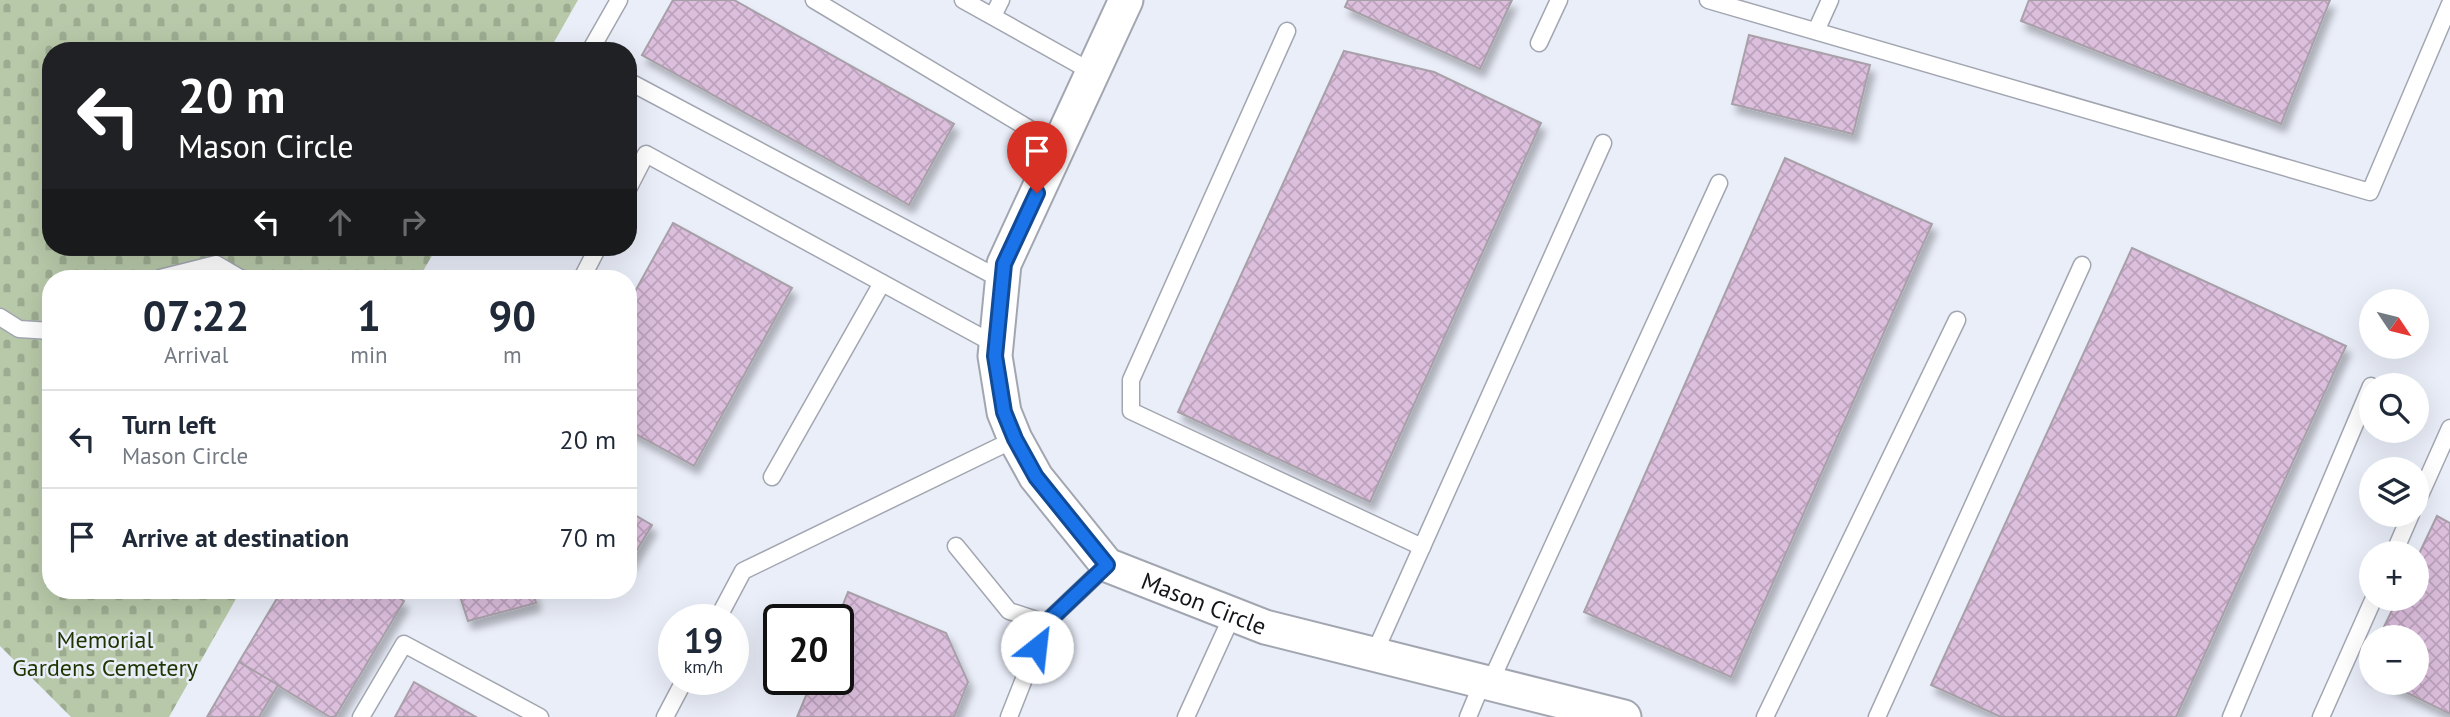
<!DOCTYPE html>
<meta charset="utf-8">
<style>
body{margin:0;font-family:"PT Sans",sans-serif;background:#f2f2f3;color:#1f2937;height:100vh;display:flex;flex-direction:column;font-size:26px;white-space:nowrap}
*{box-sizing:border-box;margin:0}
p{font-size:23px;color:#747a83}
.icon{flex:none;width:38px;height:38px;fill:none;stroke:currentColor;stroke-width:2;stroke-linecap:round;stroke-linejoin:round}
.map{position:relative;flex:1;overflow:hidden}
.details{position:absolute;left:42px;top:270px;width:595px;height:329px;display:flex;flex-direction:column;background:#fff;border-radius:28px;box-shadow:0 7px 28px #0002}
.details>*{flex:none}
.banner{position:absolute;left:42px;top:42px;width:595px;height:214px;border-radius:28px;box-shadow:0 7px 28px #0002;background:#202124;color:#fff;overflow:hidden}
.needle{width:46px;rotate:125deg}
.buttons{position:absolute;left:2359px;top:289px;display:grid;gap:14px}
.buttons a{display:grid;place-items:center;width:70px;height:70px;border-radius:50%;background:#fff;box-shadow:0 7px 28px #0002;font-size:35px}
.speed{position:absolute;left:658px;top:604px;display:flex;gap:14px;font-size:35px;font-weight:700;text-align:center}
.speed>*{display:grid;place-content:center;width:91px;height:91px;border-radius:50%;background:#fff;box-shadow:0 7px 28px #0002;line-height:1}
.speed small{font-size:18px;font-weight:400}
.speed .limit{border:4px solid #111;border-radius:10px;background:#fff;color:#111}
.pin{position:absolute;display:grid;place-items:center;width:60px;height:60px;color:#fff;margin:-72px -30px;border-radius:50% 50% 50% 0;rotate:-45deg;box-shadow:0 0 7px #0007}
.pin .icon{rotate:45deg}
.me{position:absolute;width:77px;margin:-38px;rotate:29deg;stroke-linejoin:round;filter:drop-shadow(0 0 5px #0008)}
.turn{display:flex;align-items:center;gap:24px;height:147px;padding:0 21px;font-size:32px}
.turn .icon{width:91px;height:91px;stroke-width:2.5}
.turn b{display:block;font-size:49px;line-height:60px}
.lanes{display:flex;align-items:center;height:66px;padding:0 21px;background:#0003;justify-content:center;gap:35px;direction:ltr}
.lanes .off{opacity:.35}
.eta{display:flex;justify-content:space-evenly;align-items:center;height:119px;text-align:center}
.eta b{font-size:42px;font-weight:600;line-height:49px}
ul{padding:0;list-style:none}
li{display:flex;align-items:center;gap:21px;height:98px;padding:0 21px;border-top:2px solid #e0e1e3}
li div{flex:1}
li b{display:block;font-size:26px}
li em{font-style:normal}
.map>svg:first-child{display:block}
.cemetery{fill:url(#cemetery-stones)}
.building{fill:url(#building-cross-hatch);stroke:#a8a0a8;stroke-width:2;filter:url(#shadow)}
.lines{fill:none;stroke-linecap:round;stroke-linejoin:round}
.service-casing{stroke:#a2a6b0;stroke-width:19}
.minor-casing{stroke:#a2a6b0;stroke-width:37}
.service{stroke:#fff;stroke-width:16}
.minor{stroke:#fff;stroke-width:33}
.route-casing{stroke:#114b97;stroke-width:18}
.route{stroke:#1a73e8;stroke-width:12}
.labels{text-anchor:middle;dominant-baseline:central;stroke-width:5;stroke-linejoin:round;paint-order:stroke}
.street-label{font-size:24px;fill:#141519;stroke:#eaeef9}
.park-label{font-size:24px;fill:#1e3500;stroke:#eaeef9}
</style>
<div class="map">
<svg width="2450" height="717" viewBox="0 0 2450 717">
<defs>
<pattern id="cemetery-stones" width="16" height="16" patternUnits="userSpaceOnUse" patternTransform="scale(1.75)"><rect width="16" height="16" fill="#b8c9a9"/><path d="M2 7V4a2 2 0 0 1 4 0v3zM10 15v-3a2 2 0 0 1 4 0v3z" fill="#9dac91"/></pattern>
<pattern id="building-cross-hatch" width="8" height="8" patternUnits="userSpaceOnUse" patternTransform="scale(1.75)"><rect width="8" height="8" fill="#dcbedd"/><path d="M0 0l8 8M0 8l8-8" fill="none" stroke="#bca2bd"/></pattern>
<filter id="shadow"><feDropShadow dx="4.5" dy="8" stdDeviation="3.5" flood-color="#0004"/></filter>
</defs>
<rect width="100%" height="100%" fill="#eaeef9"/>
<polygon class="cemetery" points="0,0 578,0 549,51 51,51 51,247 437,247 419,278 51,278 51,590 241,590 169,717 71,717 0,646"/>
<g class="building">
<polygon points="673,0 734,0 954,124 909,205 642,55"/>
<polygon points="1348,0 1512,0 1480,69 1345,7"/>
<polygon points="2029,0 2330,0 2281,124 2021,21"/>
<polygon points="1749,35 1870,65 1853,134 1732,104"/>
<polygon points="1344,51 1434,72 1541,123 1370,502 1178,412"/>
<polygon points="1785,158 1932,224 1731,677 1584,612"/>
<polygon points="673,223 792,288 694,466 628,430 628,304"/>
<polygon points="2132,248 2346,346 2176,717 2001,717 1931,685"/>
<polygon points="628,511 652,525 628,565"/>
<polygon points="2437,516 2450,523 2450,714 2385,682 2417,682 2417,637 2379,637 2398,598 2417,598 2417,558"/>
<polygon points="282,590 385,590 404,601 335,717 330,717 239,662"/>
<polygon points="458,590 533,590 536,603 468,621"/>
<polygon points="848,592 946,633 968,682 954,717 797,717 813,679 838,679 837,620"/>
<polygon points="2371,654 2371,676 2363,672"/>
<polygon points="239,662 278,685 259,717 207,717"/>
<polygon points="414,682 476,717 395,717"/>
</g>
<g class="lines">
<g class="service-casing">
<g id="service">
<polyline points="814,0 1058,146"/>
<polyline points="963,0 1092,72"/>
<polyline points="1708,0 2370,192 2450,4"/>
<polyline points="993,16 1001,0"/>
<polyline points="1287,31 1131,380 1131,411 1422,547"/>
<polyline points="1816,31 1830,0"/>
<polyline points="1539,43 1559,0"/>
<polyline points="590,51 619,0"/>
<polyline points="628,81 1002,280"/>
<polyline points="628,189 646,154 996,345"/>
<polyline points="160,278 216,264 240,278"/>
<polyline points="582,278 598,247"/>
<polyline points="0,317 19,329 51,331"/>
<polyline points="772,477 882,283"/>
<polyline points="2417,502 2450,428"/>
<polyline points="956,546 1009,611 1046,623"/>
<polyline points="2394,553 2411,514"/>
<polyline points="717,620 743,571 1015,439"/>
<polyline points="1374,654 1603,143"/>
<polyline points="1490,683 1719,183"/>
<polyline points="361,717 404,644 540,717"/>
<polyline points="665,717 685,679"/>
<polyline points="1009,717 1046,623 1107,565"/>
<polyline points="1186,717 1233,614"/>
<polyline points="1468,717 1483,681"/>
<polyline points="1765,717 1957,320"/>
<polyline points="1877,717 2082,265"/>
<polyline points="2231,717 2371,386"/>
<polyline points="2321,717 2374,598"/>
</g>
</g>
<g class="minor-casing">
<g id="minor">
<path id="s1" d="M1126,0L1004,264L995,356L1004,412L1015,439L1036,477L1107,565L1265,627L1624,717"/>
</g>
</g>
<use href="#service" class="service"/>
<use href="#minor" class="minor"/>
</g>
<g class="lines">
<g class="route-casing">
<polyline id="route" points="1037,193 1004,264 995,356 1004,412 1015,439 1036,477 1107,565 1046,623 1037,647"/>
</g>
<use href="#route" class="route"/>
</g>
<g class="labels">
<g class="street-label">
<text stroke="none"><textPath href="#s1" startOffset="730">Mason Circle</textPath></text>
</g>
<g class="park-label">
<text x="105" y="639">Memorial<tspan x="105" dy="28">Gardens Cemetery</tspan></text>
</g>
</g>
</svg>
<div class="buttons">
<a><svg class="needle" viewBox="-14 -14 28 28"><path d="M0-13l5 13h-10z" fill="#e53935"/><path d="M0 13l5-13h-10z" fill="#747a83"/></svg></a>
<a><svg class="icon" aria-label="search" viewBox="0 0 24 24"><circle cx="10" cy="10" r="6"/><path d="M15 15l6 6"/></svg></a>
<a><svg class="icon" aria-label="layers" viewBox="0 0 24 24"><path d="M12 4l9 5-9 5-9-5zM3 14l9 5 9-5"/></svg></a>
<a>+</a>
<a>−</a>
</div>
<div class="speed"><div>19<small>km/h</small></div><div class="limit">20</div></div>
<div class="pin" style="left:1037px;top:193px;background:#d93025"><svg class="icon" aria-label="arrive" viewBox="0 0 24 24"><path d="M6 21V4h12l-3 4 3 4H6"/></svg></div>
<svg class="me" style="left:1037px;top:647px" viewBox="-20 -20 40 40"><circle r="19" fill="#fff"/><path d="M0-13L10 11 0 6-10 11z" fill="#1a73e8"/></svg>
<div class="banner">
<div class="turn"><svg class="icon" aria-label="left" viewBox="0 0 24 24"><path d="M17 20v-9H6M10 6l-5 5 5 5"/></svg><div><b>20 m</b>Mason Circle</div></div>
<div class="lanes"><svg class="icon" aria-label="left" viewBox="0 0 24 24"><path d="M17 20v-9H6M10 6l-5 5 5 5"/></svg><svg class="icon off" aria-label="ahead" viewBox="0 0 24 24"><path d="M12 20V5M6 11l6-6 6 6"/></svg><svg class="icon off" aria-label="right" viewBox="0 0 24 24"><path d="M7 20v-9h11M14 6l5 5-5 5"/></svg></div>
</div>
<section class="details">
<div class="eta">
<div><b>07:22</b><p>Arrival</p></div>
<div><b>1</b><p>min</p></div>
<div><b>90</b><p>m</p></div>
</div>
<ul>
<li><svg class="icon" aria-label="left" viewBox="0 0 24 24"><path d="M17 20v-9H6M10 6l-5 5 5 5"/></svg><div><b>Turn left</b><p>Mason Circle</p></div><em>20 m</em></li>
<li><svg class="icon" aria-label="arrive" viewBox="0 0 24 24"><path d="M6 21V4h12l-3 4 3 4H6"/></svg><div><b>Arrive at destination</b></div><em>70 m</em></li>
</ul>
</section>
</div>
